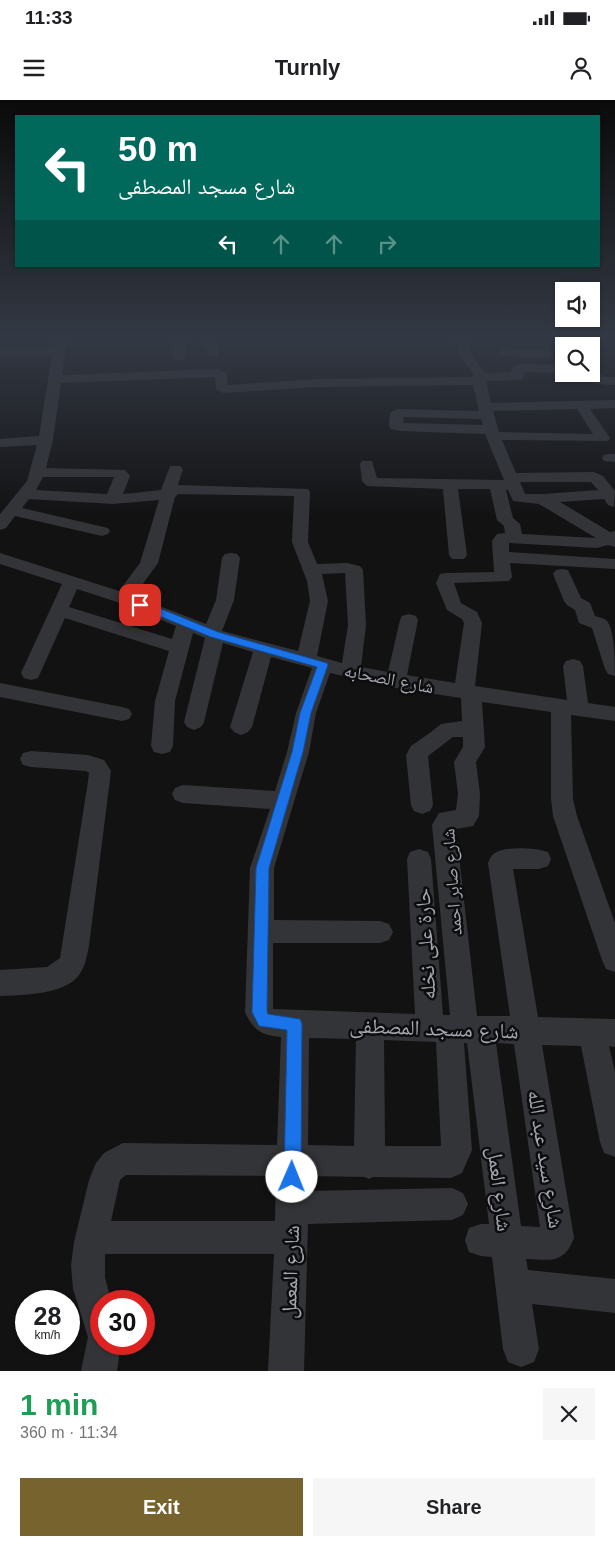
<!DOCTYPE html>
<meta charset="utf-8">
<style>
body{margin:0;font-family:Helvetica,"Noto Naskh Arabic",sans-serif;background:#f6f6f6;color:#202124;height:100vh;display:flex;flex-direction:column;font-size:19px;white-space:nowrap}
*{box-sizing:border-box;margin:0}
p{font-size:16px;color:#757577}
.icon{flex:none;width:28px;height:28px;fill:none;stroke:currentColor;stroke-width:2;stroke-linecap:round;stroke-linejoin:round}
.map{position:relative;height:1271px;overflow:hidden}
.sheet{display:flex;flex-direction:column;background:#fff;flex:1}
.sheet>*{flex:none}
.hud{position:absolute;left:15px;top:15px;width:585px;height:152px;border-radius:0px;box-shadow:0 1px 4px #0004;background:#00695c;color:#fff;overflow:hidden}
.tools{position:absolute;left:555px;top:182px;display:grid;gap:10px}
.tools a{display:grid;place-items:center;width:45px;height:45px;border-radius:0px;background:#fff;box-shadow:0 1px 4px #0004;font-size:25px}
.speed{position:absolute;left:15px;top:1190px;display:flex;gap:10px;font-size:25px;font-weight:700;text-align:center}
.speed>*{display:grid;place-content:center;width:65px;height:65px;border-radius:50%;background:#fff;box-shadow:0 1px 4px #0004;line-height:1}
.speed small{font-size:12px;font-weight:400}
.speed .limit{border:8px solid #d22;background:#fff;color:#111}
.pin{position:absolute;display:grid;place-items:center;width:42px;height:42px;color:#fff;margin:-21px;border-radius:10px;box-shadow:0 2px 8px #0006}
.me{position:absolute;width:55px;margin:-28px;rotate:1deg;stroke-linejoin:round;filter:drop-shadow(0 0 4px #0008)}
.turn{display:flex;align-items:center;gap:18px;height:105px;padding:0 20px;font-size:22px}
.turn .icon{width:65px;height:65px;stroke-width:2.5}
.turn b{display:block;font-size:35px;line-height:42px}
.lanes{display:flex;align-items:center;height:48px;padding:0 20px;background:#0003;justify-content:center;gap:25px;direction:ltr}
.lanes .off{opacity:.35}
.round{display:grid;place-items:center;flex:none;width:52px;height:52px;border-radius:0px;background:#f6f6f6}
.overview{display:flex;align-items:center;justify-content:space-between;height:85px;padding:0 20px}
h1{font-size:30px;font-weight:700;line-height:38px;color:#1e9e55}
.primary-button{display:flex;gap:10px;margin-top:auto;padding:10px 20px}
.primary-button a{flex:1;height:58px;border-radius:0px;background:#77632e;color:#fff;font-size:20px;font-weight:700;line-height:58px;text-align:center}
.primary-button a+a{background:#f6f6f6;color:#202124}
.status{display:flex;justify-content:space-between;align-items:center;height:35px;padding:0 25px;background:#fff;direction:ltr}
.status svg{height:14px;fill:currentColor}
header{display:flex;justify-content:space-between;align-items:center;height:65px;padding:0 20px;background:#fff;font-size:22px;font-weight:700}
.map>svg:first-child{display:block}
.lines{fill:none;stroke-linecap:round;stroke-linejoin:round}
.minor{fill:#333438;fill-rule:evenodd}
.route{fill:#1a73e8;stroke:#114b97}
.labels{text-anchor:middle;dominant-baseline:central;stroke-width:5;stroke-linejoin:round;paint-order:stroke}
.street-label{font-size:18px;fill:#a4a8b3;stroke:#0d0d0e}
.near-street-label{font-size:21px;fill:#a4a8b3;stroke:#0d0d0e}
</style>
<div class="status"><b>11:33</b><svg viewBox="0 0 49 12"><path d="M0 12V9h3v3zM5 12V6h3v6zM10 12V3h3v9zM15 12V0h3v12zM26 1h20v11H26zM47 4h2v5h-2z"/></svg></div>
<header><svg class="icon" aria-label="menu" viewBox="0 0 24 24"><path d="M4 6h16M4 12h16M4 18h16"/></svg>Turnly<svg class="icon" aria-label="person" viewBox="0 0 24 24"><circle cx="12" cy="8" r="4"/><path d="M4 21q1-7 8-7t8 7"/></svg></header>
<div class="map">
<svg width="615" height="1271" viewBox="0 0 615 1271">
<rect width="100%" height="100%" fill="#121213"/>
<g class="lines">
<g class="minor">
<path d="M55,239H67L62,275L217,269L226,272L228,285L318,279L473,277V273L460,256L457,243L449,239H467L472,256L485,273L511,272L512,267L523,264L564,265V273L524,272L523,279L518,280L486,281L491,303L615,300V308L590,309L610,338L608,341L502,340L516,373L594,372L603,376L615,391L614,407L608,405L604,399L560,402L610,432L615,431V447L608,445L597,448L509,443V452L615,459V469L510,463L512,477L509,481L454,483L461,503L477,512L482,523L475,586L567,600L563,566L566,561L573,559L580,561L583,566L588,603L615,607V621L571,615L573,699L577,716L615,823V872L606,869L602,860L553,716L551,699V612L482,602L485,647L476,662L480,694L479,716L473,726L456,729L477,916H510L488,763C490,759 491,755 495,753C505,746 536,748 548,752L551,759L548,766L539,769H513L538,917L615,919V947L609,946L615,972V1057L604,1053L600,1042L581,946L542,945L574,1138C564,1164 551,1160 526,1159L528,1170L615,1179V1213L532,1204L539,1249L534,1262L521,1267L508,1262L503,1249L492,1157L481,1156L469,1152L465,1140L469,1128L481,1124H489L467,943H464L472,1050L462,1073L451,1078L373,1077L369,1079L365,1077L308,1076V1091L452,1088L463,1093L468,1104L463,1115L452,1120L308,1124L304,1271H268L274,1154H105V1177L111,1201H101V1244H121L117,1271H81L88,1237L73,1189L71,1165L74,1142L89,1080L96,1063L104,1053L123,1043L277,1045L281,937C261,935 253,930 245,912L250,768L270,709L183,703L175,700L172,694L175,688L183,685L275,691L287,652L296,613L312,568L271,557L252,627L248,632L241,635L234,632L230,627L253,552L223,543L204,622L201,627L194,630L187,627L184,622L205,538L193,533L175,601L173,646L170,652L162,654L154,652L151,646L155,601L169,551L65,518L38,578L31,580L24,578L21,573L62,484L0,464V453L119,491L140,463L159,400L113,404L29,399L22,408L108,428L110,431L108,434L102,436L15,416L6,428L0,430V414L27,381L37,345L0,347V339L39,336L52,255H0V247H54ZM215,277L216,289L223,293L318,287L473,285L479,311L397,309L390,313L389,326L391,329L400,331L485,334L504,380L377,378L372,361H362L360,364L362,381L367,386L443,389L449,455L452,459H464L467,455L458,389H490L497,420L504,426L505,433L497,434L492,441L494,472L446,473L440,474L436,483L447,510L462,519L464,523L455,583L407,575L418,520L416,516L409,514L402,516L400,520L388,572L361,567L366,525L363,470L360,466L347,463L317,464L308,442L310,392L308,389L178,385L183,369L180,366H170L161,390L123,394L130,376L125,370L46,368L53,340L61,283ZM577,309L593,334L499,332L493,311ZM404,317L481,319L483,325L403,323ZM43,377H114L107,394L36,390ZM520,382H591L598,390L543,394H525ZM506,390H508L513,401L539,404L596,438L522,434L520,424L513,418ZM178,394L294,396L292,442L307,481L310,501L298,551L222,531L234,500L240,458L237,454L231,453L225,454L222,458L216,500L206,524L134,496L158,463L175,397ZM345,473L348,525L342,563L317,556L328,501L322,474ZM77,489L117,502L176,526L172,539L69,507ZM330,573L396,588L461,598L462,621L441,624L431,632L411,646L406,655L411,705L414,711L422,714L430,711L433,705L428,656L453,637H463V647L454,662L458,694L456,710L439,713L432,725L450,915H443L431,759L428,752L419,749L410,752L407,759L415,914L273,909V843H380L389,840L393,832L389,824L380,821L274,820V768L309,652L316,613ZM309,938L356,939L354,1046L308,1045ZM384,940L436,942L441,1046H385ZM496,943L514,944L540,1127L521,1126ZM126,1075L276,1076L275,1121H111L120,1080Z"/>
<polygon points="173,239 185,239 185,257 183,260 175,260 173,257"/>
<polygon points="204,239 216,239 219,253 217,256 209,256"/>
<polygon points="571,239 583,239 586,246 574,246"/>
<polygon points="503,249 548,250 554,254 548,258 499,256 497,253"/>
<polygon points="591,268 596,269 603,277 615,277 615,285 595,284 586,274 591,274"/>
<polygon points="609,354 615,354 615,362 604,361 602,358 604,355"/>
<path d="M562,469L568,470L581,498L590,503L595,516C598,517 604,518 606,520C615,528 615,563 615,576L608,574L605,569L592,528L579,523L575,510L567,505L564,501L553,474L556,470Z"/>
<polygon points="0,583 122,607 129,609 132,614 129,619 122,621 0,597"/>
<path d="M31,651L88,655L104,660L111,671L89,846C87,856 85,867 79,875C65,895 21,895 0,896V870L47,867L60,858L87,688L89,673L86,671L31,667L23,665L20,659L23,653Z"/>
</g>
</g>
<linearGradient id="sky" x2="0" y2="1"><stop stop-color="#0a0a0a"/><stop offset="0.57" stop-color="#333944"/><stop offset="1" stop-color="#333944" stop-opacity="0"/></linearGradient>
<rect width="615" height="417" fill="url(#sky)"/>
<polygon class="route" points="137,502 144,502 218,532 327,563 328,565 311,613 303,652 269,768 267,910 268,914 300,919 302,924 301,1077 298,1083 292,1086 286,1083 284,1077 287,930 259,926 252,912 256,768 292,652 300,613 317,567 211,537 137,507"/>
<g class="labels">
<g class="street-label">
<text transform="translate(389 579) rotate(11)">شارع الصحابه</text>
<text transform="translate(452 782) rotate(-94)">شارع صابر احمد</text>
</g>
<g class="near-street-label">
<text transform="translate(425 844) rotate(-93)">حارة على نخله</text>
<text transform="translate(434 928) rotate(2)">شارع مسجد المصطفى</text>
<text transform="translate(546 1059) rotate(81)">شارع سيد عبد الله</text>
<text transform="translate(500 1089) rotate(83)">شارع العمل</text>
<text transform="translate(290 1172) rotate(-88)">شارع المعمل</text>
</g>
</g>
</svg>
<div class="tools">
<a><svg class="icon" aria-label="sound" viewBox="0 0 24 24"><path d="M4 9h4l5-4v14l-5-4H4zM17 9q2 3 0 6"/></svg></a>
<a><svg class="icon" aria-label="search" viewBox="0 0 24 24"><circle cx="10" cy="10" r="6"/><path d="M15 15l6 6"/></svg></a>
</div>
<div class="speed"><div>28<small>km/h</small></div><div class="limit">30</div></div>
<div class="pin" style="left:140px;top:505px;background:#d93025"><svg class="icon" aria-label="arrive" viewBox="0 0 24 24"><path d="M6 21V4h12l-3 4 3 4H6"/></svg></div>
<svg class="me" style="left:292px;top:1077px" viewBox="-20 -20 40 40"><circle r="19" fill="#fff"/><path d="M0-13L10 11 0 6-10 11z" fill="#1a73e8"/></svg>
<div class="hud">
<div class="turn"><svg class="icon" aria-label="left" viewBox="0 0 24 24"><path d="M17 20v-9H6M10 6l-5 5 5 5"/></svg><div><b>50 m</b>شارع مسجد المصطفى</div></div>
<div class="lanes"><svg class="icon" aria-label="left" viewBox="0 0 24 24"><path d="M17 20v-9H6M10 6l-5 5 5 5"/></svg><svg class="icon off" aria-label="ahead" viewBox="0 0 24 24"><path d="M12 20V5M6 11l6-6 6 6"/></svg><svg class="icon off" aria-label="ahead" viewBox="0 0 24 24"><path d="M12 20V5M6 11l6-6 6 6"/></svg><svg class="icon off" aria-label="right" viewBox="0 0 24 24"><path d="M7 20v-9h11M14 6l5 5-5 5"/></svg></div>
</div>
</div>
<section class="sheet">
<div class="overview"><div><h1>1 min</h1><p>360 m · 11:34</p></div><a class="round"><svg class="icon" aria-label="close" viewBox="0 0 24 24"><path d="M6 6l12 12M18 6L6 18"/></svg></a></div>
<div class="primary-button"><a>Exit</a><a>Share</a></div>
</section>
